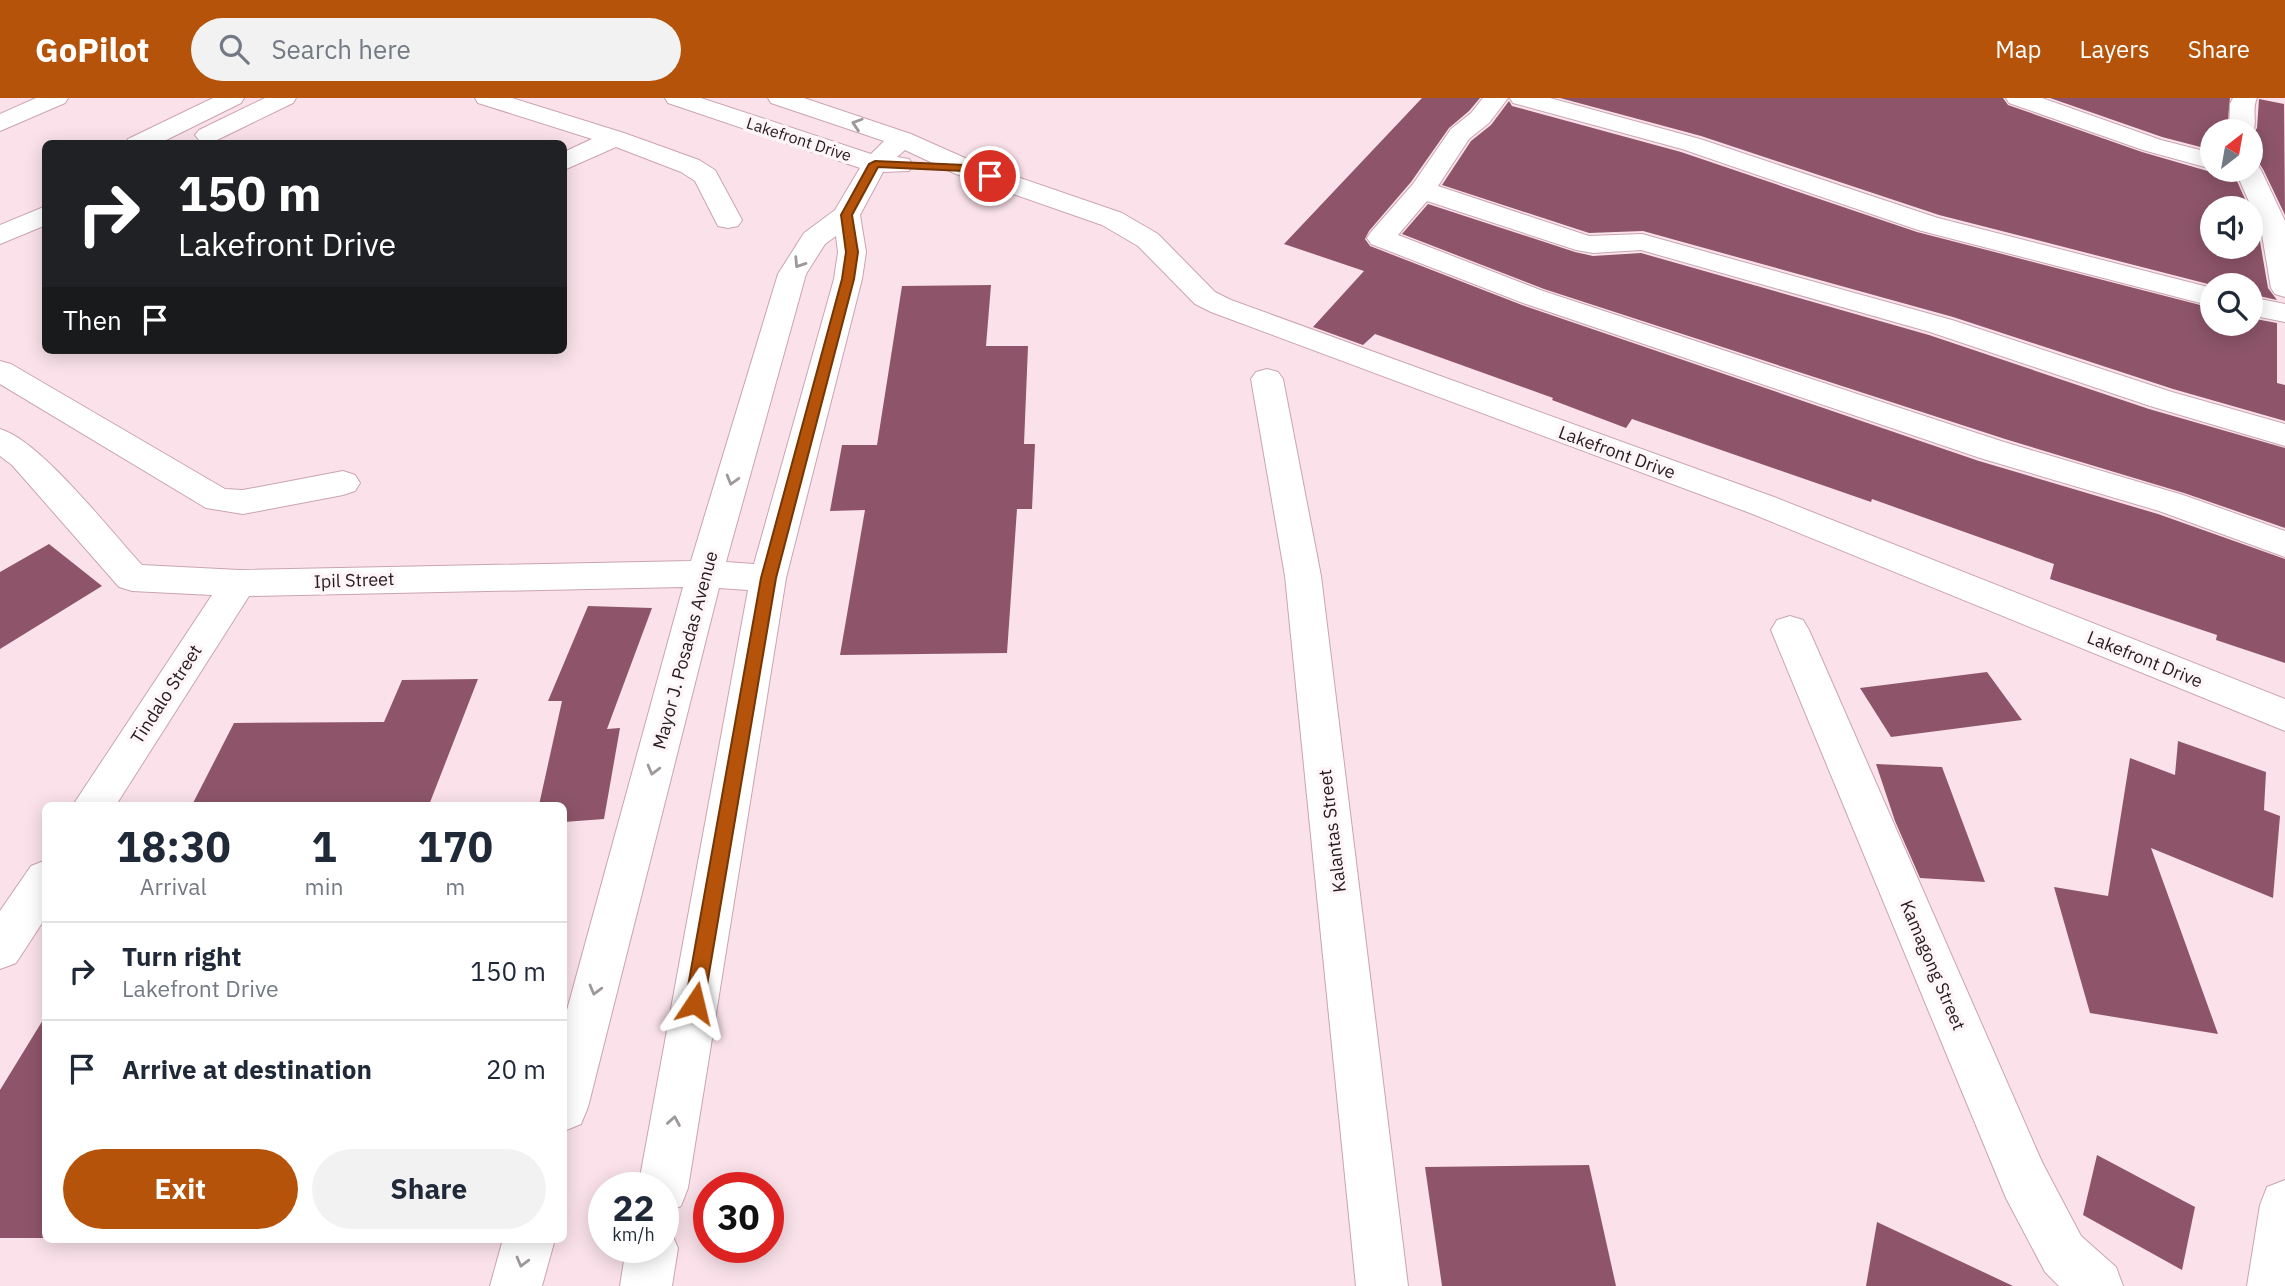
<!DOCTYPE html>
<style>
body{margin:0;font-family:"IBM Plex Sans",sans-serif;background:#f2f2f3;color:#1f2937;height:100vh;display:flex;flex-direction:column;font-size:26px;white-space:nowrap}
*{box-sizing:border-box;margin:0}
p{font-size:23px;color:#747a83}
.icon{flex:none;width:38px;height:38px;fill:none;stroke:currentColor;stroke-width:2;stroke-linecap:round;stroke-linejoin:round}
.map{position:relative;flex:1;overflow:hidden}
.side{position:absolute;left:42px;top:704px;width:525px;height:441px;display:flex;flex-direction:column;background:#fff;border-radius:10px;box-shadow:0 4px 18px #0003}
.side>*{flex:none}
.hud{position:absolute;left:42px;top:42px;width:525px;height:214px;border-radius:10px;box-shadow:0 4px 18px #0003;background:#202124;color:#fff;overflow:hidden}
.needle{width:46px;rotate:31deg}
.fabs{position:absolute;left:2200px;top:21px;display:grid;gap:14px}
.fabs a{display:grid;place-items:center;width:63px;height:63px;border-radius:50%;background:#fff;box-shadow:0 4px 18px #0003;font-size:35px}
.speed{position:absolute;left:588px;top:1074px;display:flex;gap:14px;font-size:35px;font-weight:700;text-align:center}
.speed>*{display:grid;place-content:center;width:91px;height:91px;border-radius:50%;background:#fff;box-shadow:0 4px 18px #0003;line-height:1}
.speed small{font-size:18px;font-weight:400}
.speed .limit{border:10px solid #d22;background:#fff;color:#111}
.pin{position:absolute;display:grid;place-items:center;width:60px;height:60px;color:#fff;margin:-30px;border:4px solid #fff;border-radius:50%;box-shadow:0 2px 7px #0007}
.me{position:absolute;width:77px;margin:-38px;rotate:10deg;stroke-linejoin:round;filter:drop-shadow(0 0 5px #0008)}
.turn{display:flex;align-items:center;gap:24px;height:147px;padding:0 21px;font-size:32px}
.turn .icon{width:91px;height:91px;stroke-width:2.5}
.turn b{display:block;font-size:49px;line-height:60px}
.then{display:flex;align-items:center;height:66px;padding:0 21px;background:#0003;gap:14px;font-size:26px}
.eta{display:flex;justify-content:space-evenly;align-items:center;height:119px;text-align:center}
.eta b{font-size:42px;font-weight:700;line-height:49px}
.cta{display:flex;gap:14px;margin-top:auto;padding:14px 21px}
.cta a{flex:1;height:80px;border-radius:42px;background:#b45309;color:#fff;font-size:28px;font-weight:700;line-height:80px;text-align:center}
.cta a+a{background:#f2f2f3;color:#1f2937}
ul{padding:0;list-style:none}
li{display:flex;align-items:center;gap:21px;height:98px;padding:0 21px;border-top:2px solid #e0e1e3}
li div{flex:1}
li b{display:block;font-size:26px}
li em{font-style:normal}
header{display:flex;align-items:center;gap:42px;box-sizing:border-box;height:98px;padding:0 35px;background:#b45309;color:#fff}
header strong{font-size:33px}
nav{display:flex;gap:38px;margin-inline-start:auto;font-size:24px}
.search{width:490px;height:63px;background:#f2f2f3;display:flex;align-items:center;gap:18px;box-sizing:border-box;padding:0 24px;border-radius:38px;color:#747a83;font-size:26px}
.map>svg:first-child{display:block}
.building{fill:#8e556a}
.lines{fill:none;stroke-linecap:round;stroke-linejoin:round}
.minor-casing{stroke:#caa4b0;stroke-width:2}
.minor{fill:#fff;fill-rule:evenodd}
.oneway{stroke:#9e989a}
.route{fill:#b45309;stroke:#753606;stroke-width:2}
.labels{text-anchor:middle;dominant-baseline:central;stroke-width:7;stroke-linejoin:round;paint-order:stroke}
.far-street-label{font-size:16px;fill:#281a1f;stroke:#fdf5f7}
.street-label{font-size:18px;fill:#281a1f;stroke:#fdf5f7}
</style>
<header>
<strong>GoPilot</strong>
<div class="search"><svg class="icon" aria-label="search" viewBox="0 0 24 24"><circle cx="10" cy="10" r="6"/><path d="M15 15l6 6"/></svg>Search here</div>
<nav><a>Map</a><a>Layers</a><a>Share</a></nav>
</header>
<div class="map">
<svg width="2285" height="1188" viewBox="0 0 2285 1188">
<rect width="100%" height="100%" fill="#fbe2ea"/>
<g class="building">
<polygon points="1422,0 1480,0 1469,13 1449,30 1411,84 1369,133 1365,141 1370,148 1522,207 1979,363 2158,416 2285,461 2285,565 2216,542 2217,537 2050,481 2054,466 1872,401 1871,404 1632,321 1626,330 1552,302 1553,300 1375,236 1363,247 1313,229 1364,173 1284,146"/>
<polygon points="1560,0 2003,0 2008,7 2142,54 2211,74 2232,72 2249,110 2212,110 2212,149 2250,149 2250,114 2258,132 2268,190 2277,202 2250,196 2250,187 2212,187 1939,117 1701,38"/>
<polygon points="2050,0 2230,0 2227,33 2212,33 2212,52 2162,39"/>
<polygon points="2259,1 2284,6 2285,117 2263,71 2259,65 2250,62 2250,40 2257,30"/>
<polygon points="1509,3 1512,8 1681,54 1917,134 2212,210 2212,226 2250,226 2250,220 2277,225 2277,285 2285,287 2285,323 2173,291 1953,219 1643,133 1589,135 1442,87 1471,43 1491,27"/>
<polygon points="1428,106 1575,154 1593,158 1641,155 1929,237 2149,311 2285,350 2285,430 2184,395 2005,341 1544,191 1402,136"/>
<polygon points="991,187 986,248 1028,248 1024,346 1035,346 1032,411 1017,411 1007,555 840,557 865,412 830,413 842,347 877,347 902,188"/>
<polygon points="49,446 102,488 0,551 0,474"/>
<polygon points="588,508 652,510 607,631 620,630 604,721 564,724 564,707 539,707 562,603 548,603"/>
<polygon points="1987,574 2022,622 1891,639 1860,590"/>
<polygon points="478,581 429,707 192,707 234,625 384,624 402,582"/>
<polygon points="2178,643 2266,674 2264,712 2280,718 2273,800 2151,750 2218,936 2090,915 2054,789 2108,798 2130,660 2175,677"/>
<polygon points="1876,666 1942,669 1985,784 1920,780 1895,723"/>
<polygon points="46,917 46,1140 0,1140 0,992"/>
<polygon points="2097,1057 2195,1109 2182,1172 2083,1117"/>
<polygon points="1589,1067 1616,1188 1442,1188 1425,1069"/>
<polygon points="1877,1124 2013,1188 1866,1188"/>
</g>
<g class="lines">
<g class="minor-casing">
<g id="minor">
<polygon points="36,0 68,0 65,5 0,33 0,16"/>
<polygon points="213,0 244,0 241,5 158,46 125,46 128,41"/>
<polygon points="265,0 296,0 293,5 217,42 208,45 199,42 195,37 199,32"/>
<polygon points="475,0 512,0 624,35 699,62 715,72 742,122 738,128 728,130 718,128 695,83 681,74 616,49 564,72 564,54 592,41 478,5"/>
<path d="M665,0H701L871,56L884,43L771,5L768,0H804L911,36L974,64L1122,115L1158,136L1215,194L1231,202L1774,399L2285,601V633L1750,415L1211,214L1195,206L1138,148L1102,127L956,76L905,52L897,59L909,61L913,67L909,73L883,74L860,117L866,154L862,181L786,480L688,1090L681,1108L663,1115V1090H638L748,492L719,490L588,1009L581,1026L564,1033V923L683,489L249,498L116,707H73L212,497L132,493L119,489L12,367L0,358V331C40,342 111,434 142,467L239,472L691,463L778,176L804,135L835,112L860,70L668,5ZM836,138L838,154L834,181L754,466L726,464L806,176L825,146Z"/>
<polygon points="1483,0 1508,0 1489,25 1469,41 1438,88 1589,138 1642,136 1952,222 2172,294 2285,326 2285,348 2150,308 1930,234 1641,152 1593,155 1576,152 1427,103 1398,137 1543,193 2004,344 2183,397 2285,433 2285,459 2159,413 1980,360 1523,205 1371,146 1367,140 1371,134 1413,86 1451,31 1471,15"/>
<polygon points="1510,0 1550,0 1700,41 1938,120 2212,190 2212,208 1918,132 1682,51 1513,5"/>
<polygon points="2006,0 2042,0 2161,42 2212,55 2212,71 2143,52 2009,5"/>
<path d="M2233,0H2257C2251,12 2259,27 2251,38L2250,33H2229L2230,6Z"/>
<polygon points="2250,65 2257,66 2261,72 2285,123 2285,199 2275,196 2271,190 2261,131 2235,72 2250,72"/>
<polygon points="46,108 46,127 0,146 0,127"/>
<polygon points="2250,199 2285,206 2285,224 2250,217"/>
<polygon points="0,263 11,266 225,391 243,392 343,373 355,377 360,385 355,393 343,397 243,416 206,410 0,286"/>
<polygon points="1267,271 1278,274 1283,281 1321,478 1408,1188 1356,1188 1285,478 1251,281 1256,274"/>
<polygon points="1790,518 1803,522 1809,532 2042,1064 2081,1138 2116,1169 2123,1188 2059,1188 2045,1174 2006,1100 1771,532 1777,522"/>
<polygon points="46,762 46,819 16,865 0,871 0,813 31,768"/>
<polygon points="2285,1082 2285,1188 2247,1188 2260,1107 2267,1089"/>
<polygon points="663,1129 670,1132 678,1150 672,1188 620,1188 626,1150 663,1150"/>
<polygon points="503,1141 555,1141 542,1188 490,1188"/>
</g>
</g>
<use href="#minor" class="minor"/>
</g>
<defs><path id="oneway-chevron" d="M-2-3.5L2.5 0L-2 3.5" fill="none" stroke-width="1.6" stroke-linecap="round" stroke-linejoin="round" transform="scale(1.75)"/></defs>
<g class="oneway">
<use href="#oneway-chevron" transform="translate(857 26) rotate(-162)"/>
<use href="#oneway-chevron" transform="translate(799 165) rotate(123)"/>
<use href="#oneway-chevron" transform="translate(732 382) rotate(106)"/>
<use href="#oneway-chevron" transform="translate(653 672) rotate(105)"/>
<use href="#oneway-chevron" transform="translate(595 892) rotate(105)"/>
<use href="#oneway-chevron" transform="translate(674 1023) rotate(-80)"/>
<use href="#oneway-chevron" transform="translate(522 1164) rotate(105)"/>
</g>
<polygon class="route" points="875,63 965,67 995,78 990,82 964,73 878,69 852,117 858,154 854,181 776,480 704,905 702,911 695,913 688,911 685,905 761,480 842,181 846,154 841,117 869,66"/>
<g class="labels">
<g class="far-street-label">
<text transform="translate(799 41) rotate(18)">Lakefront Drive</text>
</g>
<g class="street-label">
<text transform="translate(1617 354) rotate(20)">Lakefront Drive</text>
<text transform="translate(354 482) rotate(-2)">Ipil Street</text>
<text transform="translate(685 552) rotate(-75)">Mayor J. Posadas Avenue</text>
<text transform="translate(2145 561) rotate(22)">Lakefront Drive</text>
<text transform="translate(166 596) rotate(-57)">Tindalo Street</text>
<text transform="translate(1332 733) rotate(-97)">Kalantas Street</text>
<text transform="translate(1933 867) rotate(67)">Kamagong Street</text>
</g>
</g>
</svg>
<div class="fabs">
<a><svg class="needle" viewBox="-14 -14 28 28"><path d="M0-13l5 13h-10z" fill="#e53935"/><path d="M0 13l5-13h-10z" fill="#747a83"/></svg></a>
<a><svg class="icon" aria-label="sound" viewBox="0 0 24 24"><path d="M4 9h4l5-4v14l-5-4H4zM17 9q2 3 0 6"/></svg></a>
<a><svg class="icon" aria-label="search" viewBox="0 0 24 24"><circle cx="10" cy="10" r="6"/><path d="M15 15l6 6"/></svg></a>
</div>
<div class="speed"><div>22<small>km/h</small></div><div class="limit">30</div></div>
<div class="pin" style="left:990px;top:78px;background:#d93025"><svg class="icon" aria-label="arrive" viewBox="0 0 24 24"><path d="M6 21V4h12l-3 4 3 4H6"/></svg></div>
<svg class="me" style="left:695px;top:905px" viewBox="-20 -20 40 40"><path d="M0-17L14 15 0 8-14 15z" fill="#b45309" stroke="#fff" stroke-width="4"/></svg>
<div class="hud">
<div class="turn"><svg class="icon" aria-label="right" viewBox="0 0 24 24"><path d="M7 20v-9h11M14 6l5 5-5 5"/></svg><div><b>150 m</b>Lakefront Drive</div></div>
<div class="then">Then<svg class="icon" aria-label="arrive" viewBox="0 0 24 24"><path d="M6 21V4h12l-3 4 3 4H6"/></svg></div>
</div>
<section class="side">
<div class="eta">
<div><b>18:30</b><p>Arrival</p></div>
<div><b>1</b><p>min</p></div>
<div><b>170</b><p>m</p></div>
</div>
<ul>
<li><svg class="icon" aria-label="right" viewBox="0 0 24 24"><path d="M7 20v-9h11M14 6l5 5-5 5"/></svg><div><b>Turn right</b><p>Lakefront Drive</p></div><em>150 m</em></li>
<li><svg class="icon" aria-label="arrive" viewBox="0 0 24 24"><path d="M6 21V4h12l-3 4 3 4H6"/></svg><div><b>Arrive at destination</b></div><em>20 m</em></li>
</ul>
<div class="cta"><a>Exit</a><a>Share</a></div>
</section>
</div>
